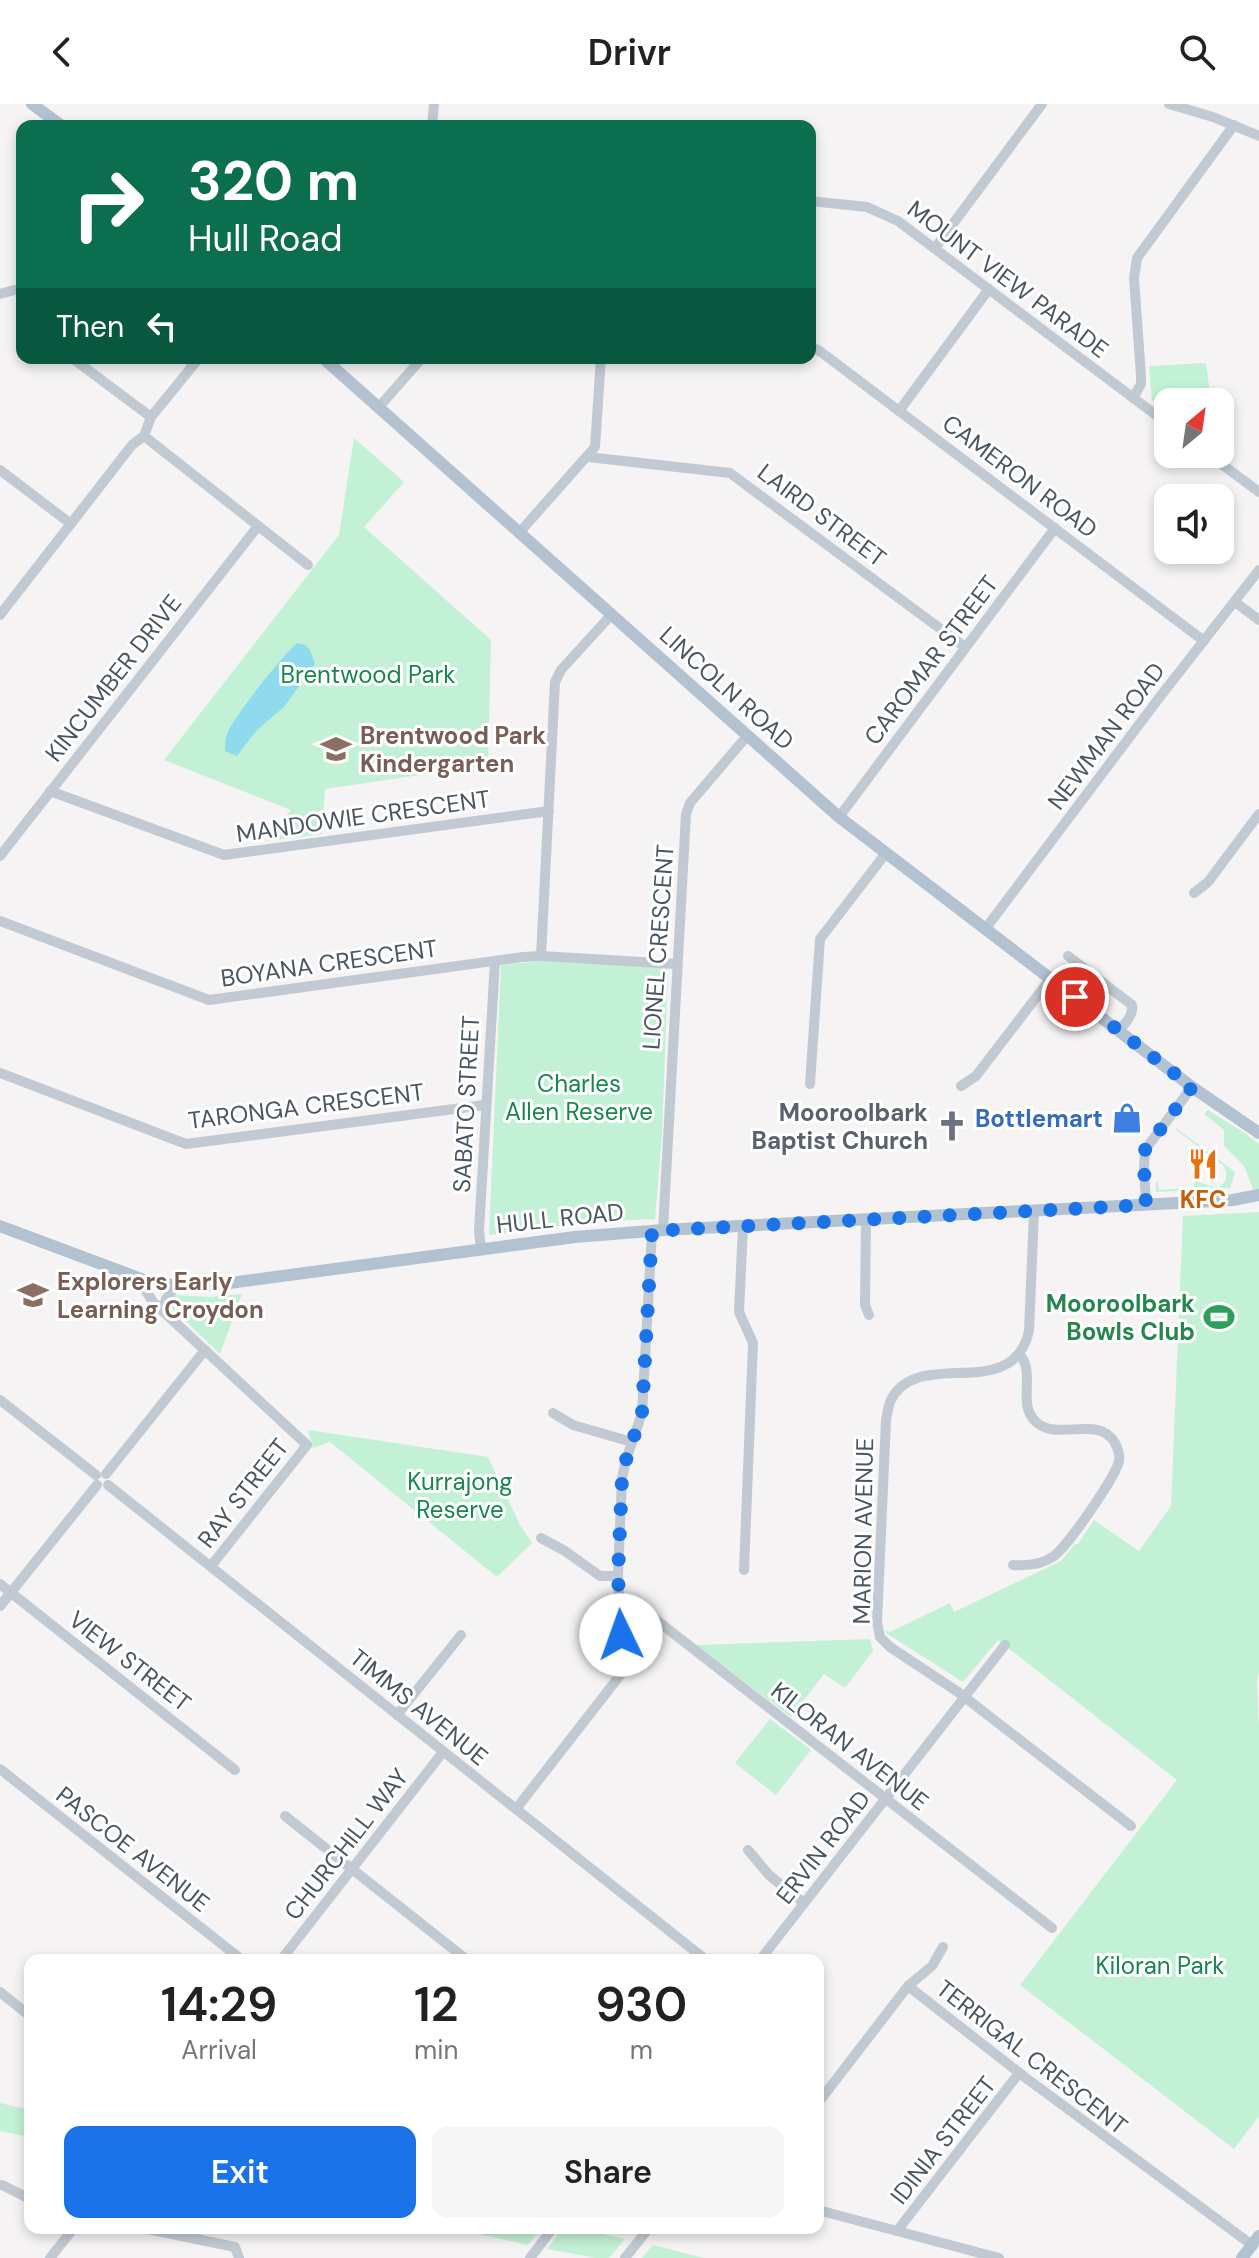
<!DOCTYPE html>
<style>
body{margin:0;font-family:"DM Sans",sans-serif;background:#f6f6f6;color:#222;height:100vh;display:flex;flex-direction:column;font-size:30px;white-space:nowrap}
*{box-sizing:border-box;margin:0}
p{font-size:26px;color:#767676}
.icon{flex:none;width:44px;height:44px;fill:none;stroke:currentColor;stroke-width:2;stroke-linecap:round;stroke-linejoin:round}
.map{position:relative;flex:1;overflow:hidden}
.drawer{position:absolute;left:24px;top:1850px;width:800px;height:280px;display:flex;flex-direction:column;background:#fff;border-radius:16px;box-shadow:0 4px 12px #0003}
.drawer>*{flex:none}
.hud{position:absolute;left:16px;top:16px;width:800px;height:244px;border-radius:16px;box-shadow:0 4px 12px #0003;background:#0b6e4f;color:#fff;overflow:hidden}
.needle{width:52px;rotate:29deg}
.buttons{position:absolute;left:1154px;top:284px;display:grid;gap:16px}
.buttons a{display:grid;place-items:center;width:80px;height:80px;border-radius:16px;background:#fff;box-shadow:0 4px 12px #0003;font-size:40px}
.pin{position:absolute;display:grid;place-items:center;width:68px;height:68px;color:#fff;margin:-34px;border:4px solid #fff;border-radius:50%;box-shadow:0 2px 8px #0007}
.me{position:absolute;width:88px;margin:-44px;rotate:357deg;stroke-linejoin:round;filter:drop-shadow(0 0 6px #0008)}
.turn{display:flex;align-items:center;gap:28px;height:168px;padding:0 40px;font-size:36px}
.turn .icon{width:104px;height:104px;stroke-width:2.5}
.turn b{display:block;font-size:56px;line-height:68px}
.then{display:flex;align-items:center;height:76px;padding:0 40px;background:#0003;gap:16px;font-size:30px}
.eta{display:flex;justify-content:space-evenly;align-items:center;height:136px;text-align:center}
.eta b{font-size:48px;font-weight:600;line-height:56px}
.primary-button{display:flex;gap:16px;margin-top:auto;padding:16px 40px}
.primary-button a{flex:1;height:92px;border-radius:16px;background:#1a73e8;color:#fff;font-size:32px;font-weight:600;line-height:92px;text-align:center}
.primary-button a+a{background:#f6f6f6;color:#222}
header{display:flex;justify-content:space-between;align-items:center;height:104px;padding:0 40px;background:#fff;font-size:36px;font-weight:600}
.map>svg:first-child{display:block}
.green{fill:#c3f1d5}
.water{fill:#90daee}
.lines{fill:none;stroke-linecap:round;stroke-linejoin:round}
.minor{stroke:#c1cad2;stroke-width:10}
.major{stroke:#b3c2d1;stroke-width:12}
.route{stroke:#1a73e8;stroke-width:14;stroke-dasharray:0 25.2}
.labels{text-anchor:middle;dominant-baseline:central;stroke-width:6;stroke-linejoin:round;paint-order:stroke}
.street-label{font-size:24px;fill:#4a5661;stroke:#fff}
.park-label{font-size:24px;fill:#17864f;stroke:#fff}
.education-label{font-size:24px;font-weight:bold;fill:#785e54;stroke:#fff;text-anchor:start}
.worship-label{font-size:24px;font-weight:bold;fill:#5b616d;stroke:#fff;text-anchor:end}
.shop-label{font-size:24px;font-weight:bold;fill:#366cbe;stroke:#fff;text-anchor:end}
.food-label{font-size:24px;font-weight:bold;fill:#c56008;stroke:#fff}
.leisure-label{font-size:24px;font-weight:bold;fill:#27864d;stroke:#fff;text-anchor:end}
</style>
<header><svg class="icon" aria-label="back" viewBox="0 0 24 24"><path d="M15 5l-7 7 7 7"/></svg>Drivr<svg class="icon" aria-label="search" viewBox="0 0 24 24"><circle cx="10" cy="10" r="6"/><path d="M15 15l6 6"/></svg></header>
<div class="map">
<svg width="1259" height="2154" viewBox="0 0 1259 2154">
<rect width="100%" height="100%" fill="#f5f3f3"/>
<g class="green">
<polygon points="1206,259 1211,298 1168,298 1168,307 1152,296 1149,262"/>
<polygon points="354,334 404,378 364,423 491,536 488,661 325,685 322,730 267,737 291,706 164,656 339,431"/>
<polygon points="544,857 668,864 662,1031 655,1115 590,1118 489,1131 501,861"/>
<polygon points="1208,1006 1246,1030 1259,1040 1259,1087 1254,1087 1244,1062 1224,1042 1224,1026 1204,1010"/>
<path d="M1176,1024L1235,1068L1230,1084L1156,1088V1078H1158L1159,1086L1193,1084L1195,1077C1201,1078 1209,1083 1215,1083C1227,1083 1228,1070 1224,1062L1175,1025Z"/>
<polygon points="1259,1108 1259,1569 1257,1574 1259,1623 1259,2012 1234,2045 1020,1881 1177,1676 998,1536 963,1578 886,1529 886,1526 890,1528 950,1499 954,1508 1061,1457 1075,1440 1078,1440 1094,1416 1139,1447 1171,1402 1183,1112"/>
<polygon points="242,1190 220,1250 170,1202 170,1195 176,1191 209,1193"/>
<polygon points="308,1326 488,1353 520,1421 532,1439 497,1473 330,1338 313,1344"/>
<polygon points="870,1535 873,1547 845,1584 824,1570 791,1613 696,1541"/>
<polygon points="770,1615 811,1646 776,1691 735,1659"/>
<polygon points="0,1999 30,2006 30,2033 0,2027"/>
<polygon points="451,2124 541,2124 528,2141"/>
<polygon points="563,2124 576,2124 625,2135 609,2154 597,2154 547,2145"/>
<polygon points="653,2141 704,2154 642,2154"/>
</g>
<path class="water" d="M297,539L306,541L310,546L315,560L284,603L257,626L237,652L225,647C225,640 225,634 228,628C233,614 285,548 297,539Z"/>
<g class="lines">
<g class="minor">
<polyline points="1169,0 1213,13 1259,32"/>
<polyline points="432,22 434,0"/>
<polyline points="810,97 867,103 898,117 1168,320"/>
<polyline points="935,144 1042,0"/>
<polyline points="0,190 22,184"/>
<polyline points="810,242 821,248 1204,537"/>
<polyline points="72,254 151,313"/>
<polyline points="1133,294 1141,280 1141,272 1134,174 1137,154 1234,21"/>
<polyline points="379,303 422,254"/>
<polyline points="899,307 989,185"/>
<polyline points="144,332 308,461"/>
<polyline points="1208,350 1259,388"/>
<polyline points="588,353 730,369 965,543"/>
<polyline points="0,366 71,420"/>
<polyline points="519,429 595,343 601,254"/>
<polyline points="1235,498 1259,516"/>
<polyline points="0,511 132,341 144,332 151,313 199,254"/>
<polyline points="50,687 224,751 549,707"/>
<polyline points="839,713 1055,424"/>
<polyline points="0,752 258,422"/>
<polyline points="1194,789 1208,778 1259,710"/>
<polyline points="0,817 209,896 523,853 541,852 676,860"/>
<polyline points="986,824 1159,594 1259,466"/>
<polyline points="541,852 555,578 561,566 612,510"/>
<path d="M1068,852L1132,901C1134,911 1125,919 1119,927"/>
<polyline points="0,969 186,1040 485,1001"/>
<polyline points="810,980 820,835 886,749"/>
<polyline points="961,982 976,972 1051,874"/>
<polyline points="1146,1101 1144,1063 1145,1046 1192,983"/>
<path d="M1034,1108L1029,1227C1012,1302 916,1240 890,1298C888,1304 887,1311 886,1316L877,1518L880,1533L890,1543L958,1588L1131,1722"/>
<polyline points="866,1116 865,1201 869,1211"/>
<polyline points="743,1122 739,1208 753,1239 744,1466"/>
<polyline points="663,1126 686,710 690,699 747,632"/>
<polyline points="481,1145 479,1127 495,857"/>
<polyline points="144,1176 146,1187 153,1198 307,1341 211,1462"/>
<polyline points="163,1206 166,1195 176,1182"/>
<polyline points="0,1296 96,1371"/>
<polyline points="553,1309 573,1321 632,1338"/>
<polyline points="106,1370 205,1246"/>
<polyline points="108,1381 706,1856"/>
<polyline points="541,1434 565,1447 600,1472 618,1472"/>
<path d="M1013,1461C1028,1462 1042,1461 1054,1452C1066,1444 1119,1369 1119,1356C1120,1351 1117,1343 1115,1339C1099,1310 1057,1338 1036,1318C1016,1300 1037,1269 1019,1250"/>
<polyline points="0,1480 235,1666"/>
<polyline points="0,1502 97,1381"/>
<polyline points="619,1504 642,1505 1052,1824"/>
<polyline points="397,1611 461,1531"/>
<polyline points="0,1665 242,1856"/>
<polyline points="516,1705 621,1570 623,1564 618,1472 622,1374 626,1356 642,1309 652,1127"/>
<polyline points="285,1712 467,1856"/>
<polyline points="748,1746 769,1771 804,1799"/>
<polyline points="281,1856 443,1648"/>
<polyline points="760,1856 1005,1541"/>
<polyline points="908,1882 932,1862 943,1843"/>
<polyline points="0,1888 30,1912"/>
<polyline points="818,1999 908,1882 1026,1974 1252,2141"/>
<polyline points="2,2081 30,2095"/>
<polyline points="818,2106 999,2154"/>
<polyline points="143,2124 235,2143 239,2154"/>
<polyline points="897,2127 1019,1969"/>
<polyline points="50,2154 74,2124"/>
<polyline points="530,2154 553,2124"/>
<polyline points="625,2154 649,2124"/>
</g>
<g class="major">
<polyline points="32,0 62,22"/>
<polyline points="323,254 839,713 1192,983 1259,1029"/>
<polyline points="0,1122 144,1176 176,1182 207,1182 575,1133 663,1126 1233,1096 1259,1091"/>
<polyline points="1242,2154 1259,2132"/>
</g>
</g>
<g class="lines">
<polyline class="route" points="621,1531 618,1472 622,1374 626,1356 642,1309 652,1127 1146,1101 1144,1063 1145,1046 1192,983 1075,893"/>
</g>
<defs>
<g id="school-bare" transform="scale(2.4)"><path d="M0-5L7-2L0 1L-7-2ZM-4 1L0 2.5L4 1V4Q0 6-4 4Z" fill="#8d6e63" stroke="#fff" stroke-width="2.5" paint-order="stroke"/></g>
<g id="shop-bare" transform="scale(2.4)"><path d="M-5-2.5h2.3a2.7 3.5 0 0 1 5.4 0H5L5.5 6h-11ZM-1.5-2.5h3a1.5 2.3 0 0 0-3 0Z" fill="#3f7fe0" stroke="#fff" stroke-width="2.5" paint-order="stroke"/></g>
<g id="church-bare" transform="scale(2.4)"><path d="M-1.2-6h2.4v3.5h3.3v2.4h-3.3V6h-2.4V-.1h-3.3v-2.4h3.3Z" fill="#6b7280" stroke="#fff" stroke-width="2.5" paint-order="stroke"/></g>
<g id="restaurant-bare" transform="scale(2.4)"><path d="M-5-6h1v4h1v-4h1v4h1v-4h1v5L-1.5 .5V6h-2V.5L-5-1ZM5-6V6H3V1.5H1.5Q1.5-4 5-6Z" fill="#e8710a" stroke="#fff" stroke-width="2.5" paint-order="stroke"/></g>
<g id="stadium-bare" transform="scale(2.4)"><path d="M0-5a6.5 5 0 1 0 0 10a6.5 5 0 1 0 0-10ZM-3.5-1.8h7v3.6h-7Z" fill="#2e9e5b" stroke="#fff" stroke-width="2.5" paint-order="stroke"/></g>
</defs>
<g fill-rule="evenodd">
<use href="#school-bare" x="336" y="645"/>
<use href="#shop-bare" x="1127" y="1014"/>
<use href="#church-bare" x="952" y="1022"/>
<use href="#restaurant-bare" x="1203" y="1060"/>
<use href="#school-bare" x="33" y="1191"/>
<use href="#stadium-bare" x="1219" y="1213"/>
</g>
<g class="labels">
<g class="street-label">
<text transform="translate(1008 175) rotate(37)">MOUNT VIEW PARADE</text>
<text transform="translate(1020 372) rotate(37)">CAMERON ROAD</text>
<text transform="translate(822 411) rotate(37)">LAIRD STREET</text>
<text transform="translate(931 556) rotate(-53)">CAROMAR STREET</text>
<text transform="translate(113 574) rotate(-52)">KINCUMBER DRIVE</text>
<text transform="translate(727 584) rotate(42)">LINCOLN ROAD</text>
<text transform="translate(1106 632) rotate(-53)">NEWMAN ROAD</text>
<text transform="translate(363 712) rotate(-8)">MANDOWIE CRESCENT</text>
<text transform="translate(658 843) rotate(-86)">LIONEL CRESCENT</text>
<text transform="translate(329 859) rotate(-8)">BOYANA CRESCENT</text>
<text transform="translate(466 1000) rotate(-87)">SABATO STREET</text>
<text transform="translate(306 1002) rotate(-7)">TARONGA CRESCENT</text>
<text transform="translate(560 1114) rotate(-6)">HULL ROAD</text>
<text transform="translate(243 1389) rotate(-52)">RAY STREET</text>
<text transform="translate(863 1427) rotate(-89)">MARION AVENUE</text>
<text transform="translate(130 1557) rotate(38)">VIEW STREET</text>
<text transform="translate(419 1603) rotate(39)">TIMMS AVENUE</text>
<text transform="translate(850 1642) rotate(38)">KILORAN AVENUE</text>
<text transform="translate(346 1740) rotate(-52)">CHURCHILL WAY</text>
<text transform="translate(823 1743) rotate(-52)">ERVIN ROAD</text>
<text transform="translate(133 1745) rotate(38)">PASCOE AVENUE</text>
<text transform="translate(1032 1953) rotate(38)">TERRIGAL CRESCENT</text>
<text transform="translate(943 2036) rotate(-52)">IDINIA STREET</text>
</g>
<g class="park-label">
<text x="368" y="570">Brentwood Park</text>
<text x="579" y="979">Charles<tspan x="579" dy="28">Allen Reserve</tspan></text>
<text x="460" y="1377">Kurrajong<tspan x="460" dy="28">Reserve</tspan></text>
<text x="1160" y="1861">Kiloran Park</text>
</g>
<g class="education-label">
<text x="360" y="631">Brentwood Park<tspan x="360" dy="28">Kindergarten</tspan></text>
<text x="57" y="1177">Explorers Early<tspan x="57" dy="28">Learning Croydon</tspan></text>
</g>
<g class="worship-label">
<text x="928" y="1008">Mooroolbark<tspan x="928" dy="28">Baptist Church</tspan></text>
</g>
<g class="shop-label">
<text x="1103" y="1014">Bottlemart</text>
</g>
<g class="food-label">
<text x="1203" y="1095">KFC</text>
</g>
<g class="leisure-label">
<text x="1195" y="1199">Mooroolbark<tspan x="1195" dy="28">Bowls Club</tspan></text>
</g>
</g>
</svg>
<div class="buttons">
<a><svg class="needle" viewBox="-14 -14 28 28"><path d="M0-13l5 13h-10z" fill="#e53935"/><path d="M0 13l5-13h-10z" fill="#767676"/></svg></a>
<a><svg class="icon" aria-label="sound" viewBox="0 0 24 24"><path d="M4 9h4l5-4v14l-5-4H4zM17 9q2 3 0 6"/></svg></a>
</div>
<div class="pin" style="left:1075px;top:893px;background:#d93025"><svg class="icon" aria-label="arrive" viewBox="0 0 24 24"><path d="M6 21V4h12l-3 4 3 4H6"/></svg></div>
<svg class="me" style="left:621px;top:1531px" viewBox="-20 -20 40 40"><circle r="19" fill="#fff"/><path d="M0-13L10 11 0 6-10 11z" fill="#1a73e8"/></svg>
<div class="hud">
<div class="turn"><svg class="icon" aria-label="right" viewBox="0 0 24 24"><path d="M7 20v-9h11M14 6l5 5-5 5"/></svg><div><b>320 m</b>Hull Road</div></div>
<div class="then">Then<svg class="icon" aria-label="left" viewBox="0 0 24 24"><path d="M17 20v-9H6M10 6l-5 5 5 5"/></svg></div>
</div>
<section class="drawer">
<div class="eta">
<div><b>14:29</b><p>Arrival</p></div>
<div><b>12</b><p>min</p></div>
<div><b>930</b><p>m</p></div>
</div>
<div class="primary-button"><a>Exit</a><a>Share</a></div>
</section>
</div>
